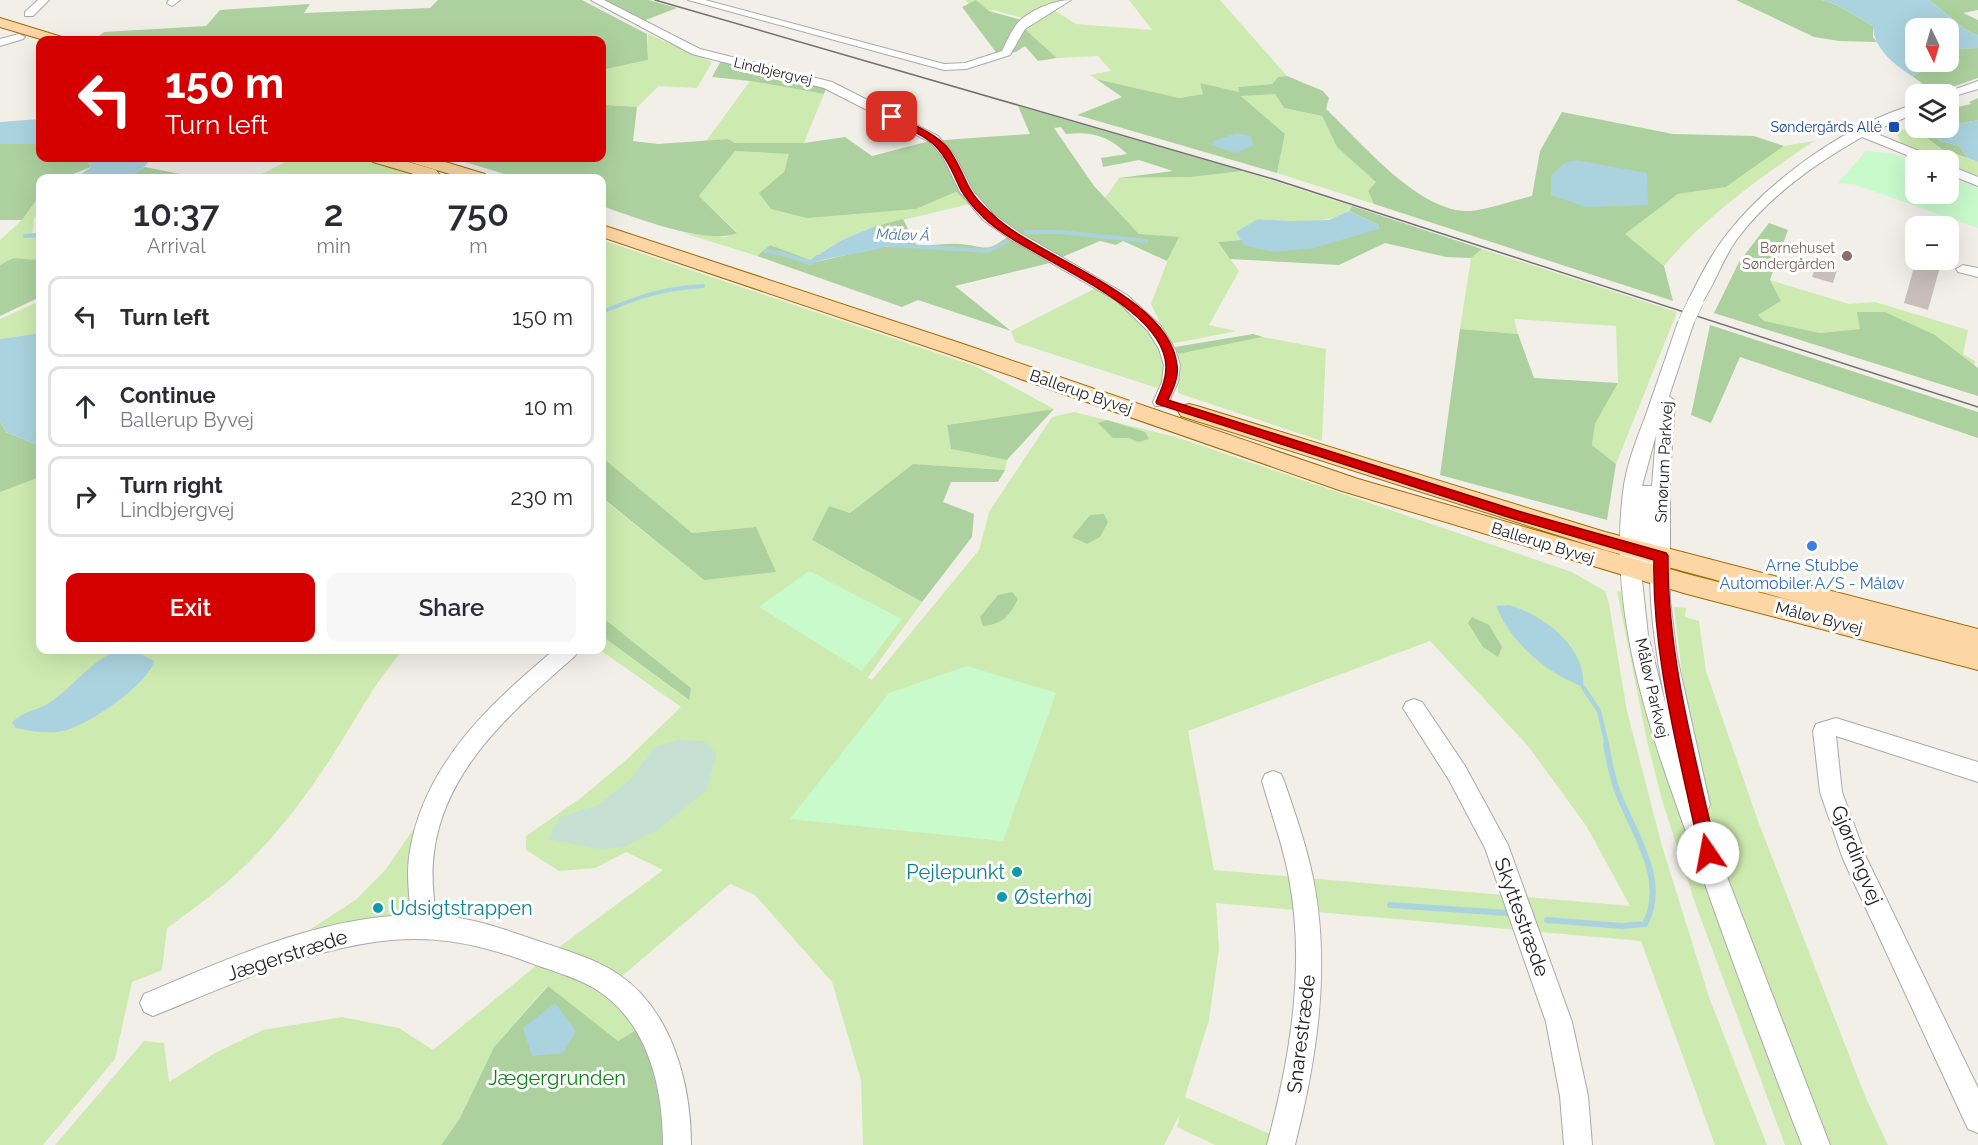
<!DOCTYPE html>
<meta charset="utf-8">
<style>
body{margin:0;font-family:Raleway,sans-serif;background:#f7f7f7;color:#2b2b33;height:100vh;display:flex;flex-direction:column;font-size:22px;white-space:nowrap}
*{box-sizing:border-box;margin:0}
p{font-size:20px;color:#7c7c81}
.icon{flex:none;width:33px;height:33px;fill:none;stroke:currentColor;stroke-width:2;stroke-linecap:round;stroke-linejoin:round}
.map{position:relative;flex:1;overflow:hidden}
.details{position:absolute;left:36px;top:174px;width:570px;height:480px;display:flex;flex-direction:column;background:#fff;border-radius:12px;box-shadow:0 6px 24px #0002}
.details>*{flex:none}
.banner{position:absolute;left:36px;top:36px;width:570px;height:126px;border-radius:12px;box-shadow:0 6px 24px #0002;background:#d40000;color:#fff;overflow:hidden}
.needle{width:39px;rotate:175deg}
.controls{position:absolute;left:1905px;top:18px;display:grid;gap:12px}
.controls a{display:grid;place-items:center;width:54px;height:54px;border-radius:12px;background:#fff;box-shadow:0 6px 24px #0002;font-size:30px}
.pin{position:absolute;display:grid;place-items:center;width:51px;height:51px;color:#fff;margin:-26px;border-radius:12px;box-shadow:0 3px 9px #0006}
.me{position:absolute;width:66px;margin:-33px;rotate:348deg;stroke-linejoin:round;filter:drop-shadow(0 0 4px #0008)}
.turn{display:flex;align-items:center;gap:21px;height:126px;padding:0 30px;font-size:27px}
.turn .icon{width:78px;height:78px;stroke-width:2.5}
.turn b{display:block;font-size:42px;line-height:51px}
.eta{display:flex;justify-content:space-evenly;align-items:center;height:102px;text-align:center}
.eta b{font-size:36px;font-weight:600;line-height:42px}
.button{display:flex;gap:12px;margin-top:auto;padding:12px 30px}
.button a{flex:1;height:69px;border-radius:12px;background:#d40000;color:#fff;font-size:24px;font-weight:600;line-height:69px;text-align:center}
.button a+a{background:#f7f7f7;color:#2b2b33}
ul{padding:0;list-style:none}
li{display:flex;align-items:center;gap:18px;height:81px;margin:0 12px 9px;padding:0 18px;border:3px solid #e1e1e2;border-radius:12px}
li div{flex:1}
li b{display:block;font-size:22px}
li em{font-style:normal}
.map>svg:first-child{display:block}
.grass{fill:#cdebb0;fill-rule:evenodd}
.forest{fill:#add19e}
.wetland{fill:#c6e0d4}
.park{fill:#c8facc}
.water{fill:#aad3df}
.lines{fill:none;stroke-linecap:round;stroke-linejoin:round}
.stream-far2{stroke:#aad3df;stroke-width:4}
.stream-far1{stroke:#aad3df;stroke-width:4.5}
.stream{stroke:#aad3df;stroke-width:6}
.building{fill:#c7bfb8}
.minor-casing{stroke:#a9a9a9;stroke-width:2}
.major-casing{stroke:#a06b00;stroke-width:2}
.minor{fill:#fff;fill-rule:evenodd}
.major{fill:#fcd6a4;fill-rule:evenodd}
.tram{stroke:#707070;stroke-width:1.5}
.minor-bridge-casing{stroke:#a9a9a9;stroke-width:16;stroke-linecap:butt}
.minor-bridge{stroke:#fff;stroke-width:15}
.route{fill:#d40000;stroke:#8a0000;stroke-width:1.5}
.transit-dot{fill:#1a4fb4;stroke:#fff;stroke-width:2}
.education-dot{fill:#8d6e63;stroke:#fff;stroke-width:2}
.shop-dot{fill:#3f7fe0;stroke:#fff;stroke-width:2}
.culture-dot{fill:#0f9aa8;stroke:#fff;stroke-width:2}
.labels{text-anchor:middle;dominant-baseline:central;stroke-width:6;stroke-linejoin:round;paint-order:stroke}
.far-street-label{font-size:14px;fill:#222;stroke:#fff}
.far-transit-label{font-size:14px;fill:#164399;stroke:#fff;text-anchor:end}
.far-education-label{font-size:14px;fill:#785e54;stroke:#fff;text-anchor:end}
.far-water-label{font-size:15px;font-style:italic;fill:#4a7aab;stroke:#fff}
.street-label{font-size:16px;fill:#222;stroke:#fff}
.shop-label{font-size:16px;fill:#366cbe;stroke:#fff}
.near-street-label{font-size:20px;fill:#222;stroke:#fff}
.near-culture-label{font-size:20px;fill:#0d838f;stroke:#fff;text-anchor:start}
.near-park-label{font-size:20px;fill:#0c8416;stroke:#fff}
</style>
<div class="map">
<svg width="1978" height="1145" viewBox="0 0 1978 1145">
<rect width="100%" height="100%" fill="#f2efe9"/>
<g class="grass">
<polygon points="965,0 1062,0 1026,19 993,10 989,11 976,1 970,5"/>
<polygon points="1129,0 1220,0 1287,76 1278,77 1272,84 1238,87 1239,93 1200,83 1204,94 1178,98 1096,79 1090,75 1111,71 1098,56 1057,58 1026,30 1030,21 1054,10 1076,24 1152,30"/>
<polygon points="648,34 712,62 697,88 659,86 637,107 607,105 602,94 602,70 648,60"/>
<polygon points="750,81 824,94 804,143 735,143 728,139 706,141"/>
<polygon points="1275,94 1284,108 1322,116 1337,147 1377,182 1368,191 1374,204 1277,173 1285,134 1240,95"/>
<polygon points="1911,126 1943,150 1978,162 1978,176 1949,164 1948,160 1940,160 1902,145 1897,133"/>
<path d="M1814,141C1761,177 1705,216 1664,266L1624,234L1678,194L1726,187L1784,146Z"/>
<polygon points="735,151 790,154 771,209 807,217 916,209 956,192 970,204 873,227 842,240 810,260 770,245 757,256 683,233 726,237 737,232 699,196"/>
<polygon points="293,158 360,158 422,178 240,178 254,178"/>
<path d="M1243,171L1352,206C1338,228 1281,220 1258,219L1241,240L1218,242L1239,271L1209,325L1237,331L1170,344L1151,304L1174,244L1139,234L1105,198L1119,178L1191,177Z"/>
<polygon points="40,195 40,211 34,218 32,237 40,237 40,260 13,258 0,265 0,240 22,220"/>
<path d="M602,240L975,366L1054,409L947,425L951,449L1007,460L1005,470L913,464L850,513L829,507L813,541L922,602L868,677L872,680L979,550L989,512L1052,417L1074,412L1176,437L1572,572L1605,591L1609,604L1627,711L1662,846L1710,1000L1767,1145H1715L1641,941L1216,903L1219,949L1209,1020L1185,1097L1270,1134L1266,1145H1215L1177,1127L1180,1114L1164,1145H863L861,1080L832,982L755,895L730,884L621,977L558,948L663,870L626,852L595,868L559,871L526,850V836L582,797L625,761L681,707L600,650H602V636L688,700L691,688L602,617V500L603,499L704,580L755,527L692,533L602,457ZM1430,641L1528,746L1587,827L1630,906L1214,870L1188,731Z"/>
<polygon points="1482,249 1677,312 1616,464 1592,445 1595,424 1618,383 1616,326 1514,319 1518,334 1460,329 1471,258"/>
<polygon points="1770,280 1849,304 1875,302 1968,330 1963,354 1975,361 1974,366 1935,335 1861,329 1820,333 1764,322 1757,315 1781,301"/>
<path d="M1096,288C1105,293 1114,297 1121,302C1143,320 1182,361 1157,388L1015,342L1011,331Z"/>
<polygon points="40,301 40,333 0,339 0,319"/>
<polygon points="1263,337 1326,349 1322,441 1178,393 1178,354"/>
<path d="M40,477V650H403C373,684 354,723 329,761C298,808 260,857 215,892C199,905 183,916 167,928L162,970L132,982L115,1059L43,1145H0V492Z"/>
<polygon points="1617,591 1621,592 1671,782 1723,936 1804,1145 1785,1145 1695,903 1662,800 1647,741"/>
<path d="M1674,607L1686,608L1685,617L1699,621L1706,671L1758,821L1865,1096L1888,1145H1829C1785,1033 1733,921 1705,804C1689,740 1682,673 1674,607Z"/>
<polygon points="417,824 408,907 398,917 297,938 357,899 386,869"/>
<polygon points="543,960 595,984 638,1029 618,1042 547,986 494,1047 460,1118 441,1145 55,1145 144,1041 164,1043 169,1082 215,1053 263,1030 342,1017 399,1028 433,1050"/>
</g>
<g class="forest">
<polygon points="438,0 582,0 647,34 648,60 602,70 602,40 94,40 104,32 206,26 220,10 310,4 304,13 430,8"/>
<polygon points="603,0 649,0 677,8 643,21"/>
<polygon points="976,0 989,11 1025,21 1018,28 1026,30 1057,58 1038,61 1025,46 1016,52 998,55 962,7"/>
<polygon points="1736,0 1822,0 1837,5 1873,26 1873,37 1877,42 1839,41 1814,37"/>
<polygon points="1929,0 1978,0 1978,10 1963,13 1978,20 1978,36 1966,30"/>
<polygon points="1978,48 1978,78 1935,93 1912,76 1923,71 1917,62 1948,62 1949,49"/>
<polygon points="721,61 827,86 824,94 750,81 712,77"/>
<path d="M1287,76L1323,91L1329,98L1326,109C1360,141 1416,209 1465,211C1481,212 1515,200 1532,196L1540,151L1562,112L1673,134L1754,136L1784,146L1726,187L1678,194L1625,234L1664,266L1673,301L1374,204L1368,191L1376,182L1337,147L1322,116L1284,108L1275,94L1241,96L1285,134L1277,173L1077,115L1122,97L1096,79L1179,98L1203,94L1200,83L1239,92L1238,87L1272,84L1278,77Z"/>
<path d="M602,94L607,105L637,107L633,141L658,144L728,139L735,143H804L845,137L872,156L930,141L1030,134L1018,106L1243,171L1191,177L1119,178L1173,171L1139,160L1103,167L1101,158L1127,154C1109,136 1091,131 1066,134L1061,127L1054,128L1094,186L1139,234L1179,237L1167,261L1123,241L1116,245L1100,241L1046,264L955,286L1011,331L918,300L902,307L757,256L770,245L816,262L880,247L895,246L900,242L905,230L899,227H873L903,219L917,246C931,246 946,243 960,244C987,246 984,254 1009,236L986,220L956,192L916,209L807,218L771,209L759,193L784,172L789,154L735,151L699,196L737,233C707,246 634,217 602,206V178H517L452,158H602Z"/>
<polygon points="1978,98 1978,120 1963,123 1949,122 1948,109 1971,104 1969,102"/>
<polygon points="1915,121 1916,128 1926,128 1925,129 1939,140 1959,146 1968,158 1943,150 1911,126"/>
<polygon points="0,144 40,144 40,158 85,158 91,167 63,178 40,178 40,195 22,220 0,220"/>
<polygon points="145,167 200,178 129,178"/>
<polygon points="1352,206 1482,249 1471,258 1446,257 1385,243 1339,265 1230,259 1218,242 1241,240 1313,248 1379,225 1349,211"/>
<polygon points="1769,223 1788,230 1770,280 1781,301 1758,315 1764,321 1820,333 1860,329 1857,312 1885,312 1935,335 1978,368 1978,396 1714,313 1739,262"/>
<polygon points="13,258 40,260 40,297 0,316 0,265"/>
<polygon points="1710,325 1978,412 1978,438 1740,357 1711,423 1691,415"/>
<polygon points="1460,329 1518,334 1534,378 1618,383 1595,424 1592,445 1616,464 1607,520 1440,475"/>
<polygon points="1253,334 1263,337 1178,354 1175,347"/>
<polygon points="1054,409 1007,460 951,449 947,425"/>
<polygon points="0,420 6,432 40,446 40,477 0,492"/>
<polygon points="1107,420 1145,432 1149,439 1139,442 1129,438 1113,438 1098,423"/>
<polygon points="602,457 692,533 756,527 776,572 704,580 604,499 602,500"/>
<polygon points="913,464 1005,470 998,482 951,482 943,502 974,514 972,537 922,602 812,540 829,506 850,513"/>
<polygon points="1104,514 1108,522 1100,537 1087,544 1072,537 1090,515"/>
<path d="M1012,592L1018,599C1009,616 1003,624 983,626L980,617L998,595Z"/>
<polygon points="602,617 691,688 689,700 602,636"/>
<polygon points="1472,617 1489,625 1502,647 1498,657 1483,647 1468,623"/>
<polygon points="548,986 618,1041 638,1029 660,1078 669,1145 441,1145 460,1118 494,1047"/>
</g>
<polygon class="wetland" points="678,740 704,741 717,754 706,791 657,830 624,847 600,849 548,839 560,817 598,805 632,778 654,747"/>
<g class="park">
<polygon points="1866,151 1891,153 1915,161 1916,194 1948,194 1949,175 1978,188 1978,228 1853,184 1838,183"/>
<polygon points="809,571 902,619 862,671 759,607"/>
<polygon points="967,666 1056,693 1003,841 790,819 889,693"/>
</g>
<g class="water">
<path d="M1822,0H1929L1966,30L1978,36V48L1949,49L1948,28H1916L1915,50L1909,51L1923,71L1912,76C1894,65 1873,47 1873,26L1837,5Z"/>
<polygon points="40,119 40,144 0,144 0,122"/>
<polygon points="1978,120 1978,162 1968,158 1959,146 1939,140 1924,129 1948,128 1949,122 1963,123"/>
<polygon points="1237,133 1250,136 1254,145 1235,153 1212,145 1213,141"/>
<path d="M85,158H151C133,187 106,179 76,178L91,167Z"/>
<polygon points="1575,160 1647,173 1648,205 1586,207 1551,195 1551,176 1563,164"/>
<polygon points="1349,211 1379,225 1379,229 1313,248 1273,252 1244,245 1236,232 1258,219 1290,221 1329,220"/>
<path d="M873,227H899L906,230V238C883,253 843,253 816,262L810,260L842,240Z"/>
<polygon points="40,333 40,446 6,432 0,420 0,339"/>
<path d="M1509,605C1543,615 1587,647 1583,687C1546,673 1511,643 1496,606Z"/>
<path d="M119,650H134L154,661C148,685 87,726 63,731C48,734 30,731 16,728L12,723C22,711 37,711 49,703C74,687 90,660 119,650Z"/>
<polygon points="555,1003 576,1031 563,1053 532,1056 523,1028"/>
</g>
<g class="lines">
<g class="stream-far2">
<polyline points="1026,232 1060,232 1146,241"/>
<polyline points="25,236 40,235"/>
<polyline points="890,245 987,251 1007,242"/>
<polyline points="765,251 780,253 811,263 817,257"/>
<path d="M602,312C641,296 660,289 703,286"/>
</g>
<polyline class="stream-far1" points="1583,687 1599,711 1607,745"/>
<g class="stream">
<polyline points="1390,905 1507,913"/>
<path d="M1547,920L1622,926L1645,924C1668,880 1634,834 1618,793C1612,777 1609,761 1606,744"/>
</g>
</g>
<g class="building">
<polygon points="1916,260 1942,260 1928,310 1904,303"/>
<polygon points="1817,264 1837,270 1833,283 1812,277"/>
</g>
<g class="lines">
<g class="minor-casing">
<g id="minor">
<polygon points="38,0 49,0 33,16 25,16 25,12"/>
<polygon points="169,0 180,0 172,6 167,3"/>
<polygon points="591,0 604,0 700,49 832,82 938,136 955,156 973,191 993,214 1020,233 1127,295 1160,325 1175,349 1180,365 1178,382 1167,406 1155,406 1153,402 1162,382 1164,365 1159,349 1148,331 1117,301 1010,239 983,220 960,192 943,157 930,142 824,88 692,54"/>
<path d="M688,0H705L944,64L965,63L1002,51C1006,43 1010,33 1016,25C1027,11 1054,0 1071,0L1025,29L1010,55L966,69L944,70Z"/>
<polygon points="19,34 25,37 23,39 0,46 0,39"/>
<polygon points="1978,81 1978,89 1948,98 1948,94 1942,94"/>
<path d="M1916,104V113L1872,132L1934,157L1935,160H1919L1862,137C1815,164 1770,195 1737,239C1722,260 1715,284 1701,304H1691L1688,301C1700,277 1711,254 1728,233C1770,179 1849,123 1916,104Z"/>
<polygon points="1948,165 1978,177 1978,186 1948,174"/>
<polygon points="1963,265 1978,268 1978,277 1958,272 1956,269"/>
<path d="M1686,317L1694,322L1669,396L1675,401L1670,475V600L1677,657L1710,805L1706,812L1703,814L1830,1145H1802C1767,1055 1733,964 1701,873C1656,749 1605,620 1624,485C1628,460 1638,436 1647,412C1657,382 1668,352 1678,322ZM1656,435L1652,486H1642ZM1640,562L1644,570L1650,572C1650,619 1658,664 1667,710L1648,635Z"/>
<path d="M554,650H578L575,656C515,709 445,767 434,852C431,873 433,894 436,915C473,918 504,929 538,941C565,950 594,958 618,974C672,1010 691,1084 691,1145H663C663,1085 647,1019 592,987C572,976 549,970 528,962C474,942 426,933 368,943C293,955 223,988 153,1016L144,1012L140,1003L144,994C228,959 318,917 411,915C409,894 406,872 410,851C424,764 491,703 554,650Z"/>
<polygon points="1414,699 1422,702 1465,766 1508,845 1572,1022 1588,1096 1592,1145 1564,1145 1560,1096 1546,1022 1485,848 1449,780 1403,708 1406,702"/>
<polygon points="1836,718 1978,762 1978,782 1836,736 1842,792 1866,857 1978,1088 1978,1133 1968,1129 1843,859 1820,792 1813,731 1816,724"/>
<path d="M1273,771L1281,774L1284,781C1295,813 1306,844 1313,878C1331,967 1317,1058 1295,1145H1267C1290,1058 1306,967 1289,878C1283,845 1271,813 1262,781L1265,774Z"/>
</g>
</g>
<g class="major-casing">
<g id="major">
<polygon points="0,18 62,37 64,40 44,40 0,27"/>
<polygon points="371,158 395,158 436,170 439,174 436,178 427,178 373,162"/>
<polygon points="408,158 432,158 485,174 488,178 463,178 410,162"/>
<polygon points="602,225 966,345 1358,479 1687,574 1809,605 1605,550 1181,416 1178,411 1181,406 1189,404 1197,406 1605,532 1978,629 1978,670 1687,594 1342,491 952,355 602,237"/>
</g>
</g>
<use href="#minor" class="minor"/>
<use href="#major" class="major"/>
<polyline class="tram" points="655,0 1273,179 1978,407"/>
<g class="minor-bridge-casing">
<polyline id="minor-bridge" points="1686,322 1696,301"/>
</g>
<use href="#minor-bridge" class="minor-bridge"/>
</g>
<path class="route" d="M889,115H895C911,124 933,132 946,146C957,158 962,175 970,189C975,198 984,207 991,213C1037,259 1169,294 1177,365C1179,377 1173,389 1168,400L1518,511L1666,553L1668,556C1667,657 1695,755 1717,853L1714,858L1708,861L1702,858L1700,853C1680,756 1652,659 1654,560L1511,518L1157,404L1156,402C1161,390 1166,380 1166,367C1165,303 1025,258 984,218C976,210 966,199 961,190C954,176 949,161 939,150C927,135 905,128 889,119Z"/>
<rect class="transit-dot" x="1888" y="121" width="12" height="12" rx="3"/>
<circle class="education-dot" cx="1847" cy="256" r="6"/>
<circle class="shop-dot" cx="1812" cy="546" r="6"/>
<g class="culture-dot">
<circle cx="1017" cy="872" r="6"/>
<circle cx="1002" cy="897" r="6"/>
<circle cx="378" cy="908" r="6"/>
</g>
<g class="labels">
<g class="far-street-label">
<text transform="translate(773 71) rotate(13)">Lindbjergvej</text>
</g>
<g class="far-transit-label">
<text x="1882" y="127">Søndergårds Allé</text>
</g>
<g class="far-education-label">
<text x="1835" y="248">Børnehuset<tspan x="1835" dy="16">Søndergården</tspan></text>
</g>
<g class="far-water-label">
<text transform="translate(903 235) rotate(2)">Måløv Å</text>
</g>
<g class="street-label">
<text transform="translate(1081 392) rotate(19)">Ballerup Byvej</text>
<text transform="translate(1664 462) rotate(-87)">Smørum Parkvej</text>
<text transform="translate(1543 543) rotate(17)">Ballerup Byvej</text>
<text transform="translate(1819 618) rotate(14)">Måløv Byvej</text>
<text transform="translate(1652 688) rotate(77)">Måløv Parkvej</text>
</g>
<g class="shop-label">
<text x="1812" y="565">Arne Stubbe<tspan x="1812" dy="18">Automobiler A/S - Måløv</tspan></text>
</g>
<g class="near-street-label">
<text transform="translate(1857 855) rotate(68)">Gjørdingvej</text>
<text transform="translate(1522 917) rotate(70)">Skyttestræde</text>
<text transform="translate(287 955) rotate(-18)">Jægerstræde</text>
<text transform="translate(1301 1034) rotate(-83)">Snarestræde</text>
</g>
<g class="near-culture-label">
<text x="1005" y="872" text-anchor="end">Pejlepunkt</text>
<text x="1014" y="897">Østerhøj</text>
<text x="390" y="908">Udsigtstrappen</text>
</g>
<g class="near-park-label">
<text x="557" y="1078">Jægergrunden</text>
</g>
</g>
</svg>
<div class="controls">
<a><svg class="needle" viewBox="-14 -14 28 28"><path d="M0-13l5 13h-10z" fill="#e53935"/><path d="M0 13l5-13h-10z" fill="#7c7c81"/></svg></a>
<a><svg class="icon" aria-label="layers" viewBox="0 0 24 24"><path d="M12 4l9 5-9 5-9-5zM3 14l9 5 9-5"/></svg></a>
<a>+</a>
<a>−</a>
</div>
<div class="pin" style="left:892px;top:117px;background:#d93025"><svg class="icon" aria-label="arrive" viewBox="0 0 24 24"><path d="M6 21V4h12l-3 4 3 4H6"/></svg></div>
<svg class="me" style="left:1708px;top:853px" viewBox="-20 -20 40 40"><circle r="19" fill="#fff"/><path d="M0-13L10 11 0 6-10 11z" fill="#d40000"/></svg>
<div class="banner">
<div class="turn"><svg class="icon" aria-label="left" viewBox="0 0 24 24"><path d="M17 20v-9H6M10 6l-5 5 5 5"/></svg><div><b>150 m</b>Turn left</div></div>
</div>
<section class="details">
<div class="eta">
<div><b>10:37</b><p>Arrival</p></div>
<div><b>2</b><p>min</p></div>
<div><b>750</b><p>m</p></div>
</div>
<ul>
<li><svg class="icon" aria-label="left" viewBox="0 0 24 24"><path d="M17 20v-9H6M10 6l-5 5 5 5"/></svg><div><b>Turn left</b></div><em>150 m</em></li>
<li><svg class="icon" aria-label="ahead" viewBox="0 0 24 24"><path d="M12 20V5M6 11l6-6 6 6"/></svg><div><b>Continue</b><p>Ballerup Byvej</p></div><em>10 m</em></li>
<li><svg class="icon" aria-label="right" viewBox="0 0 24 24"><path d="M7 20v-9h11M14 6l5 5-5 5"/></svg><div><b>Turn right</b><p>Lindbjergvej</p></div><em>230 m</em></li>
</ul>
<div class="button"><a>Exit</a><a>Share</a></div>
</section>
</div>
